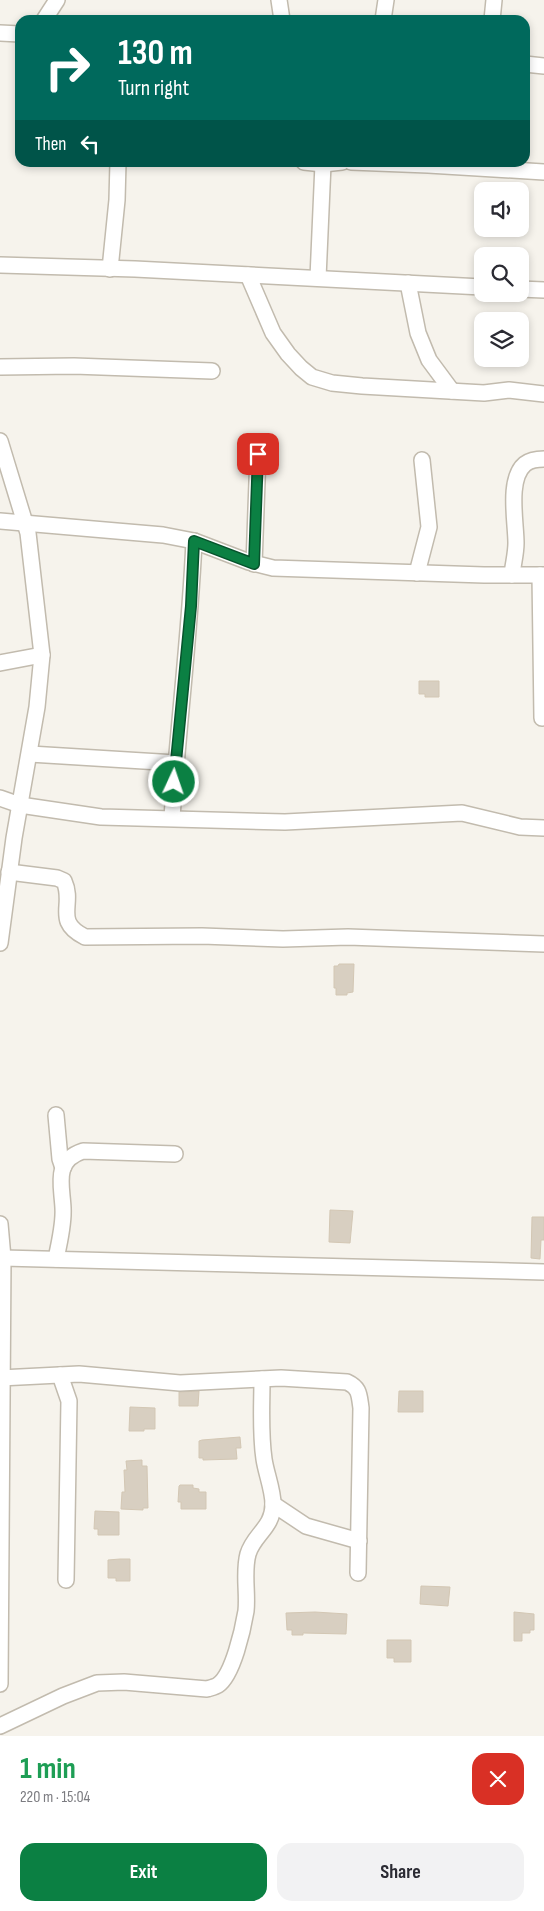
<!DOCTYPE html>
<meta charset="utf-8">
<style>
body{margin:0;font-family:"Sofia Sans Condensed",sans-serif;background:#f2f2f3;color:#2b2b33;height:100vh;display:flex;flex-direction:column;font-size:19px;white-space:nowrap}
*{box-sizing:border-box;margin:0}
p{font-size:16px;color:#7c7c81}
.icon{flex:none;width:28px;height:28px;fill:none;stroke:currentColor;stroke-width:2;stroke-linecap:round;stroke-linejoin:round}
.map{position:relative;height:1736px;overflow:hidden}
.sheet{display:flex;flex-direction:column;background:#fff;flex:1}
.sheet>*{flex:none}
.guide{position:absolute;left:15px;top:15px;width:515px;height:152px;border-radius:15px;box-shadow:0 2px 8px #0003;background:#00695c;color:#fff;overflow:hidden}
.tools{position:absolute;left:474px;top:182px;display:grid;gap:10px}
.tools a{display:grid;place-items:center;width:55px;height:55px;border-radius:10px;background:#fff;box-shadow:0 2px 8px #0003;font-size:25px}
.pin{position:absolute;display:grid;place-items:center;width:42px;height:42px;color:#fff;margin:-21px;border-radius:10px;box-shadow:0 2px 8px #0006}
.me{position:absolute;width:55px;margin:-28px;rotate:3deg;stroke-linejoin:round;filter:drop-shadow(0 0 4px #0008)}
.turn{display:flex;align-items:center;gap:18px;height:105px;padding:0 20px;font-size:22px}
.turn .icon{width:65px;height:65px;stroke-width:2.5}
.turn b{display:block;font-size:35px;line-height:42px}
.then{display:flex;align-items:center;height:48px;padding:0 20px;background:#0003;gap:10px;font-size:19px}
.round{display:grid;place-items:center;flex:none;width:52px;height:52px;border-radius:15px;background:#f2f2f3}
.head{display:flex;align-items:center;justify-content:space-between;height:85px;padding:0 20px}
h1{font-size:30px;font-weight:700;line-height:38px;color:#1e9e55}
.cta{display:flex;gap:10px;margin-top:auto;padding:10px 20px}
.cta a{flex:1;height:58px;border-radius:15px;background:#0b8043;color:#fff;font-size:20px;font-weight:700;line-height:58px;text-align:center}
.cta a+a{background:#f2f2f3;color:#2b2b33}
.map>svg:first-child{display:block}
.building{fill:#d8cfc1;stroke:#d3c7b4}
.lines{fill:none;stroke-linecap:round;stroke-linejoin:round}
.street-casing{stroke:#c2bbae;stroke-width:18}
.street{stroke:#fff;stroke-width:15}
.route-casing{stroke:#07532c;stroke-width:12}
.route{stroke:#0b8043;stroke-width:9}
</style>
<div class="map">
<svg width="544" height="1736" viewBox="0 0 544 1736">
<rect width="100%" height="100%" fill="#f6f3ec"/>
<g class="building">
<polygon points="419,681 439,681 439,697 425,697 425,694 419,694"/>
<polygon points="339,964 354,964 353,992 347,993 347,995 336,995 336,988 334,988 334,966 338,966"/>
<polygon points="330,1210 353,1211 350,1243 329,1242"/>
<polygon points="532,1217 544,1217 544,1240 541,1240 540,1259 531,1258"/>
<polygon points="199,1391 198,1406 179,1406 179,1392"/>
<polygon points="399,1391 423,1391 423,1412 398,1412"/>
<polygon points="130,1407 155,1408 155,1429 144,1429 144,1431 129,1431"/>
<polygon points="240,1437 241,1448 236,1448 237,1459 203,1460 203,1458 199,1458 199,1441 202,1440"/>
<polygon points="142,1460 142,1466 147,1466 148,1508 143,1508 143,1510 121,1509 122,1492 125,1492 124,1470 127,1470 126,1461"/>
<polygon points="180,1485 193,1485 193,1488 199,1489 199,1492 206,1492 206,1509 181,1509 181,1502 178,1502 179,1486"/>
<polygon points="95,1511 119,1512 119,1535 98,1535 98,1529 94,1529"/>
<polygon points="120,1559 130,1559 130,1581 116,1581 116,1578 108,1578 108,1560"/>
<polygon points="421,1586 450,1587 448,1606 420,1604"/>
<polygon points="315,1612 347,1614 346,1634 303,1633 303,1635 292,1635 292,1630 287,1630 286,1613"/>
<polygon points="514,1612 534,1614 534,1630 530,1630 530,1633 522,1633 522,1641 514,1641"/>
<polygon points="387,1640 411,1640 411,1662 394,1662 394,1658 387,1658"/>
</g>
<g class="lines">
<g class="street-casing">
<g id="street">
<polyline points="279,0 282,20"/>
<polyline points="44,20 57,0"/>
<polyline points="383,20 386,0"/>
<polyline points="492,20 494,0"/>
<polyline points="0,33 20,34"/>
<polyline points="525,64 544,66"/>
<polyline points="304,162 323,164 342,162"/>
<polyline points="351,162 428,165 544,172"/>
<polyline points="0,265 135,269 482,287"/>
<polyline points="110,269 117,200 118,162"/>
<polyline points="248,275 273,333 288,354 301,368 312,377 332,383 362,386 484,393 509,390 544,394"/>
<polyline points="318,278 323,164"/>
<polyline points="408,283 418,333 429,360 452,391"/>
<polyline points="520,289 544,290"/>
<polyline points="0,367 74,366 212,371"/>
<polyline points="0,441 28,533 42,655 37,707 14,838 0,943"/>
<polyline points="0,521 163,535 194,541 249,562 273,568 484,575 544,575"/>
<polyline points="254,564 258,454"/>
<polyline points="417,573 429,527 422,460"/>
<path d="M512,575C513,564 516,554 516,543C516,522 507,479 525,464C530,460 538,459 544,459"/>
<polyline points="540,575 542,718"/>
<polyline points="0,663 42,655"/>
<polyline points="30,754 176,763"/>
<polyline points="0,798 20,805 101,817 285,822 462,813 520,827 544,828"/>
<path d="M172,818C178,726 190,634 194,541"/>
<path d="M9,872L57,878L64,881C75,905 53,921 85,937L202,936L283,939L348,937L544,944"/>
<polyline points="56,1115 60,1159 63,1168"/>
<polyline points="0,1224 3,1258 0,1684"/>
<polyline points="3,1258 544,1272"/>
<path d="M56,1259C59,1243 64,1225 63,1208C62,1185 53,1161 83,1151L175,1154"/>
<polyline points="60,1375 69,1401 66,1580"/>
<path d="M0,1378L79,1374L180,1383L281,1378L347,1382C360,1388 359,1395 361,1408L358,1573"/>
<polyline points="273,1504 306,1526 359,1541"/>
<path d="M0,1726L63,1696L97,1683L124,1682L207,1689C210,1688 215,1687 218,1685C233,1675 243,1629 246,1611C248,1593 243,1572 248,1554C254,1534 273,1528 273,1504C273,1490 266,1473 264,1459C260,1432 262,1405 262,1379"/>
</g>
</g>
<use href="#street" class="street"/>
</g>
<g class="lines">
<g class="route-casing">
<polyline id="route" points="174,782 191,606 194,541 254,564 258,454"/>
</g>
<use href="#route" class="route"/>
</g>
</svg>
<div class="tools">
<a><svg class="icon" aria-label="sound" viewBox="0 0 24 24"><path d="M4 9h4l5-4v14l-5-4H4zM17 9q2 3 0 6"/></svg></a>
<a><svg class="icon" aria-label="search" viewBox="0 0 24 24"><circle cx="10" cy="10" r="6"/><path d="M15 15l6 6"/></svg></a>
<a><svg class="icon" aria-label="layers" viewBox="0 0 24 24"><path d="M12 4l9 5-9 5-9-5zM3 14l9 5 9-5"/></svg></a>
</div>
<div class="pin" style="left:258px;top:454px;background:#d93025"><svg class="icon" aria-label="arrive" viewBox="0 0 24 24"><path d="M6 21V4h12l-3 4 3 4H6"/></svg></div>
<svg class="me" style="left:174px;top:782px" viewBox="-20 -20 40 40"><circle r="17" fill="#0b8043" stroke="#fff" stroke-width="3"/><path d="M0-11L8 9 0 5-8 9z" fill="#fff"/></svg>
<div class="guide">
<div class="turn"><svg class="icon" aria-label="right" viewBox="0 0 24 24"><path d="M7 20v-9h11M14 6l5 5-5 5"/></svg><div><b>130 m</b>Turn right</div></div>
<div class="then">Then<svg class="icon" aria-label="left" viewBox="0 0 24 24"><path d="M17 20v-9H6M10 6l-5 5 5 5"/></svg></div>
</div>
</div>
<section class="sheet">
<div class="head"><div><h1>1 min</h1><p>220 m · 15:04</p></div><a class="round" style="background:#d93025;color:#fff"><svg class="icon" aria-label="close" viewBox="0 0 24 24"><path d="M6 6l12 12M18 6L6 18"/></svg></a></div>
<div class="cta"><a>Exit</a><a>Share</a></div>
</section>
